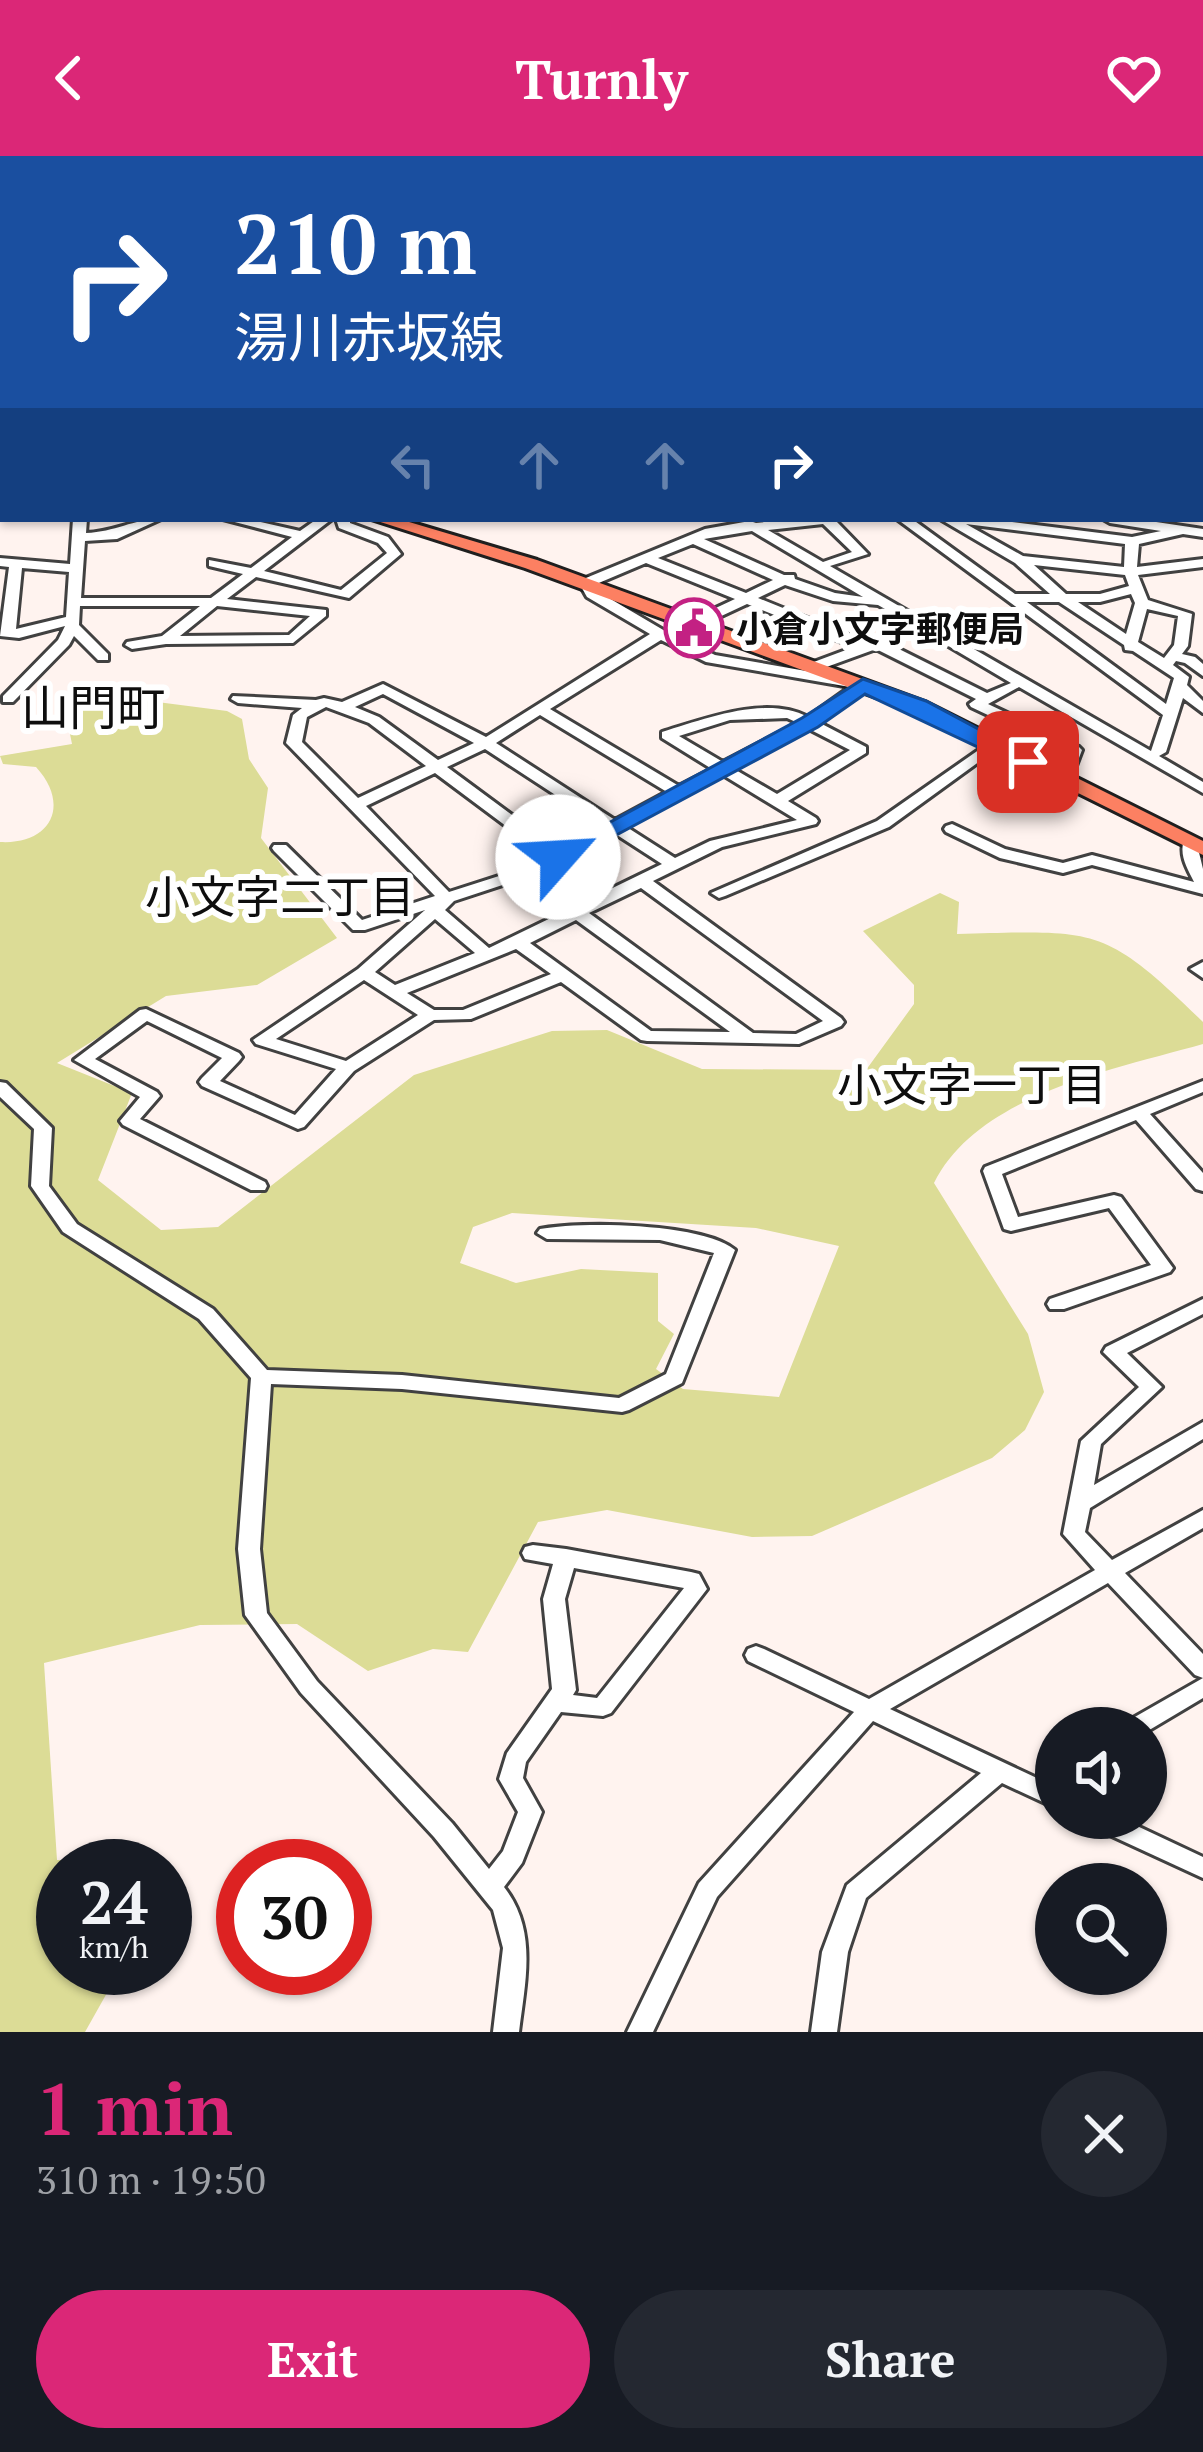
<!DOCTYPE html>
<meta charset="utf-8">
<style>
body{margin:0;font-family:"PT Serif","Noto Sans JP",serif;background:#242831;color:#f1f3f6;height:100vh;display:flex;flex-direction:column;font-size:45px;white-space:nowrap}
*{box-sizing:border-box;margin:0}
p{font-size:39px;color:#9ea1a6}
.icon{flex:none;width:66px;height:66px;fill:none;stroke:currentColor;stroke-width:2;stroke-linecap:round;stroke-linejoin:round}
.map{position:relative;height:1876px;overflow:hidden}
.side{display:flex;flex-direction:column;background:#171b24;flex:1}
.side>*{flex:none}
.guide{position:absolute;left:0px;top:0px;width:1203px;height:366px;box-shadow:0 3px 9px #0004;background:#1a4fa0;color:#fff;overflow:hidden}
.tools{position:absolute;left:1035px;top:1551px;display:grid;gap:24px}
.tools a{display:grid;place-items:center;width:132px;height:132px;border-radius:50%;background:#171b24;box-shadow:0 3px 9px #0004;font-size:60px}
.speed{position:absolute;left:36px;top:1683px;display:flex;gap:24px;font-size:60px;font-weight:700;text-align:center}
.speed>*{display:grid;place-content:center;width:156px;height:156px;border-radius:50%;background:#171b24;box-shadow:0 3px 9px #0004;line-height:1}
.speed small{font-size:30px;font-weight:400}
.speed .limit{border:18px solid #d22;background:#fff;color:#111}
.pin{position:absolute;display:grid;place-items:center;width:102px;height:102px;color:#fff;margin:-51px;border-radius:24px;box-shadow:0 6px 18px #0006}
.me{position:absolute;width:132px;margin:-66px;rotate:64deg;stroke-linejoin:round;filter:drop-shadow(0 0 9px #0008)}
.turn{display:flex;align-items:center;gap:42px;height:252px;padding:0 36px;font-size:54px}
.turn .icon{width:156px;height:156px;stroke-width:2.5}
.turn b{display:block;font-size:84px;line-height:102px}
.lanes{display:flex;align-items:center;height:114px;padding:0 36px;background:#0003;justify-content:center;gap:60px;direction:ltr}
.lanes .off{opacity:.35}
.round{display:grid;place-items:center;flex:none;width:126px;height:126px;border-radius:63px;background:#242831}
.headline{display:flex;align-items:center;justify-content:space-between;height:204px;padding:0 36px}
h1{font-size:72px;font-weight:600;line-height:90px;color:#db2777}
.primary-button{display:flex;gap:24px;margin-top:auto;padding:24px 36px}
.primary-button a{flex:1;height:138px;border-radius:72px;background:#db2777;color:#fff;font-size:48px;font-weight:600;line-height:138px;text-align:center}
.primary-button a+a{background:#242831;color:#f1f3f6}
header{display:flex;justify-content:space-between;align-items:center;height:156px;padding:0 36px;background:#db2777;color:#fff;font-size:54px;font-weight:600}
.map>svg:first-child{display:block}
.forest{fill:#dcdc96;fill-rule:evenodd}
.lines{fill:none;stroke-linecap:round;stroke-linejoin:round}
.stream{stroke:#37d1b9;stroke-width:3}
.minor-casing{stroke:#414141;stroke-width:6}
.major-casing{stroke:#1f1f1f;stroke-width:6}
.minor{fill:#fff;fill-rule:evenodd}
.major{fill:#fc8062;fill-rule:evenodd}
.route{fill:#1a73e8;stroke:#114b97;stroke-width:3}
.labels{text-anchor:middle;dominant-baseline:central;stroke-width:12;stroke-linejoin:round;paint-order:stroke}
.far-poi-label{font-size:36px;font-weight:bold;fill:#0e0e0e;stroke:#fff;text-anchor:start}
.neighbourhood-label{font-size:45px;fill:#0e0e0e;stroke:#fff}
.quarter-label{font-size:48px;fill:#0e0e0e;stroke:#fff}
</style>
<header><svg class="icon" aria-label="back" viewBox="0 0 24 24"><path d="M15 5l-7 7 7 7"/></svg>Turnly<svg class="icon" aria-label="heart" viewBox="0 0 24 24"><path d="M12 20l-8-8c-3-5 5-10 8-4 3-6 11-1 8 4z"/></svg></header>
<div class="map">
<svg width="1203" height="1876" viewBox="0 0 1203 1876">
<rect width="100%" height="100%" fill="#fff3ef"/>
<path class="forest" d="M103,539L227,555L242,563L249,603L268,632L261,682L337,782L257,829L166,840L57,907L132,937L98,1024L161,1074L218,1071L414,919L552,875L607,874L702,913L866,914L914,848V829L863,775L940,737L959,746L957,778C1095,775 1102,767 1203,866V888C1116,913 978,938 934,1027L1028,1178L1044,1236L1025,1274L992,1302L812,1380L752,1381L607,1354L538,1366L468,1496L433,1493L368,1515L297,1468L200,1469L44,1507L57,1704H126L128,1710H63V1812H121L85,1876H0V686C51,689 71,649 36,611L3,608L0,600L72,588L69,573L76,554ZM512,1057L756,1072L839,1090L779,1241L683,1233L656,1213L674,1178L658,1165V1117L581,1113L516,1127L460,1107L473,1071Z"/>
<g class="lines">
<polyline class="stream" points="412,3 432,0"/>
<g class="minor-casing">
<g id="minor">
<polygon points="38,0 61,0 66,3 43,3"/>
<polygon points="89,0 103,0 100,3 86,3"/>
<polygon points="175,0 188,0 185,3 172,3"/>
<polygon points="269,0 285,0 290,3 274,3"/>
<polygon points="326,0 338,0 335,3 323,3"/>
<polygon points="365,0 380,0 376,3 361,3"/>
<polygon points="480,0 491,0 494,3 483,3"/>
<polygon points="590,0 617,0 622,3 595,3"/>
<polygon points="815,0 826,0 824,3 813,3"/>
<polygon points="990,0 1000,0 998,3 988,3"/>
<polygon points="1031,0 1059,0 1064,3 1036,3"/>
<polygon points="1151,0 1161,0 1159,3 1149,3"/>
<rect x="1200" y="9" width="3" height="6"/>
<polygon points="1203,43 1203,50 1200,51 1200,44"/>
<polygon points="3,47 3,54 0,55 0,48"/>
<rect x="0" y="62" width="3" height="6"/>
<rect x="1200" y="74" width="3" height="6"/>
<rect x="0" y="83" width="3" height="7"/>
<rect x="1200" y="92" width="3" height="7"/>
<rect x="0" y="130" width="3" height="7"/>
<polygon points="3,254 3,262 0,263 0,255"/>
<rect x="1200" y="276" width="3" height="8"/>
<rect x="1200" y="294" width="3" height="8"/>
<polygon points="1200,310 1203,311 1203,319 1200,318"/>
<rect x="1200" y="330" width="3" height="8"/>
<rect x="1200" y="349" width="3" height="8"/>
<path d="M73,363H87L86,377C115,376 133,363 161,363L117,383L85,385L81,442H211L243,418L209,410V404L251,412L292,381L223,363H247L300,375L317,363H332L264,415L341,434L387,397L378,387L339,372L336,363H350V367L388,381L401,398L349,442L256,421L227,443L326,454V460L293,487L166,488L132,493L125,489L127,486L162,480L200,450H80L79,469L108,498V504H98L74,480L69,489L13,546H3V540L58,484L65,470L19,482L0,480L9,411L0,410V402L70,408ZM22,412L69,416L66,461L16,473ZM217,450L310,460L289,479L180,480Z"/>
<path d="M794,363H838L836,365L868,398L830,410L925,465H934V470L1151,595L1163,559L897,363H912L1015,438H1050L1015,407L940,363H988L1132,381L1161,375L1110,367L1103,363H1136L1203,373V381L1183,378L1139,388L1137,411L1203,403V411L1138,419L1148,444L1192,458L1188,490L1182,498L1195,501L1203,508V520L1185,507L1176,505L1173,509L1189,521L1187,529L1203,545V557L1183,542L1166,596L1159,600L1203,626V637L1019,531L988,548L1079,591L1082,594L1071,623L1063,628L1058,626L1055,623L1066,596L971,551L969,548L976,543L876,493L821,513H811V507L854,491L747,448L700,470H690V464L735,443L646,407L594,429L597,435L665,475L715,499L863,525L870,529L820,567L866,591V597L788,645L816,662L818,665L816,668L722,691L653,725L841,862L844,866L841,870L799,888L647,885L641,884L561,826L471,863L434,864L354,915L304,971L298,973L202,930L199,926L202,922L222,902L147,865L95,903L157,936L160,940L140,963L265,1026L267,1030L265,1034H251L123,969L120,965L140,941L74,904L140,854L146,853L239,897L242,901L239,905L220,925L295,959L336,913L256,888L253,884L358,813L425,754L365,774H353L274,695L272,692L274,689H286L362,764L435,740L289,590L286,587L293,559L302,552L238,547L231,543L233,540L316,544L324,542L342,546L383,528L486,581L650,478L587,441L579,427L581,424L705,373L750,365L756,367ZM823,368L852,396L823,406L768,374ZM966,368L1125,388L1124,411L1023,400ZM752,375L863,441L835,437L795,423L794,419H784L704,383ZM693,388L773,424L746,437L658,402ZM1034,409L1125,419L1129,430L1100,438H1066ZM785,429L833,445L878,449L913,469L867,486L758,442ZM1131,438L1135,447L1126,478L1078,446H1100ZM1027,446H1059L1124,489L1125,494L1133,495L1174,522L1166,548ZM1147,453L1178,460L1174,489L1164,502L1138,486ZM923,475L1011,527L987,537L889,488ZM661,484L706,506L850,531L808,561C766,539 705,563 662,576V582L712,613L679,630L550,553ZM383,538L474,587L438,604L379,561L355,551ZM326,551L369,567L426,610L358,642L302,586L307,561ZM540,559L667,636L615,664L496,587ZM787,562L798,567L723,606L679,580L730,564ZM809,573L850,594L777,638L734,613ZM485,593L603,670L558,693L447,611ZM435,617L546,700L521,713L449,736L366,650ZM723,619L797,664L710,685L675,702L625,670ZM614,677L662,708L489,792L445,754L454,745L533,719ZM641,732L823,865L796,878L753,877L589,757ZM435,763L475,797L395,829L375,816ZM576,764L730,876L651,875L530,787ZM516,793L551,818L463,854H434L407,837ZM364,824L418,859L346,905L276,883Z"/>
<polygon points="993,584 998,586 998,592 889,671 725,740 719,742 711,737 877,665"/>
<path d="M952,668L1005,693L1063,707L1092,699L1194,726C1187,712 1179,699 1184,684H1196L1203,713V738L1092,709L1063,717L1000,702L946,676L944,673L946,670Z"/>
<polygon points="1203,806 1203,822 1190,813"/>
<polygon points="1203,925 1203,936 1150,958 1203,1017 1203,1035 1196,1033 1136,964 1002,1018 1018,1061 1114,1039 1121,1041 1173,1112 1170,1116 1064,1153 1050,1153 1047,1148 1050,1143 1151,1109 1109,1052 1011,1075 1004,1073 983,1015 985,1011"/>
<path d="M0,926L6,927L52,972L49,1030L77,1068L213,1153L267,1214L402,1219L619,1242L666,1218L714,1097L660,1084L547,1083L537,1077L540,1073C581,1065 704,1067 735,1094L682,1227L629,1254L622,1256L402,1233L271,1228L260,1393L267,1457L317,1525L452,1667L489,1713L503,1695L518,1656L499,1623L507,1597L552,1533L543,1443L553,1408L525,1403L522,1397L525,1391L533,1389L566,1393L691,1416L699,1418L707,1433L611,1557L603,1560L561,1556L526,1606L523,1622L542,1656L522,1707L504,1731C538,1774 525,1826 519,1876H493L503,1792L493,1754L434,1681L301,1537L245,1459L238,1393L251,1222L199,1163L63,1076L31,1030L34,973L0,941ZM574,1412L684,1432L597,1542L573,1539L576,1534L565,1443Z"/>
<polygon points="1203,1143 1203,1158 1127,1197 1162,1231 1101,1288 1094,1329 1203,1266 1203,1283 1090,1352 1085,1376 1112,1404 1203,1354 1203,1372 1125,1417 1203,1498 1203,1522 1195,1519 1108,1427 890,1553 1056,1631 1056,1652 1002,1627 866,1742 848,1796 837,1876 811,1876 822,1796 847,1729 981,1617 873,1565 717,1741 653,1876 627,1876 699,1727 854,1556 748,1505 745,1499 748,1493 756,1490 764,1493 869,1543 1095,1414 1063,1378 1081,1285 1139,1231 1103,1196 1106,1191"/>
<polygon points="1203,1522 1203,1542 1146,1576 1146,1572 1122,1572 1126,1566"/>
<polygon points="1085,1662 1120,1662 1203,1701 1203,1722 1088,1669"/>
</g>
</g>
<g class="major-casing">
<g id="major">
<rect x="0" y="261" width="3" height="10"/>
<polygon points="371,363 399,363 537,404 925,546 1203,685 1203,699 911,554 525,412"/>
</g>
</g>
<use href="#minor" class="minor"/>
<use href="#major" class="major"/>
</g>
<polygon class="route" points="863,523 926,545 1040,606 1020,611 865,538 818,571 566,706 546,701 802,562"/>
<defs>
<g id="civic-ring" transform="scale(3)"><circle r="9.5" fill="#fff" stroke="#c32183" stroke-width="1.5"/><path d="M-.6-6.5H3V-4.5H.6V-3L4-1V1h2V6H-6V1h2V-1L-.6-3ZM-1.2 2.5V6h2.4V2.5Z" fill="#c32183"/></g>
</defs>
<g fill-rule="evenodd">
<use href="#civic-ring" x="694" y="472"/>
</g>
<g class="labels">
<g class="far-poi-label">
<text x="736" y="472">小倉小文字郵便局</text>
</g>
<g class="neighbourhood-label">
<text x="280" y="740">小文字二丁目</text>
<text x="972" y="928">小文字一丁目</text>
</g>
<g class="quarter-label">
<text x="93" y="551">山門町</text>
</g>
</g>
</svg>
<div class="tools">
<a><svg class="icon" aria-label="sound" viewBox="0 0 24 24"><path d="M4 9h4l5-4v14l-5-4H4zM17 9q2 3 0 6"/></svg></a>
<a><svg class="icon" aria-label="search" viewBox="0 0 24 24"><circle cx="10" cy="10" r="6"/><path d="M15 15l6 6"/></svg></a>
</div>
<div class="speed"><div>24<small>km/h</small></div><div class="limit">30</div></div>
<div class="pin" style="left:1028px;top:606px;background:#d93025"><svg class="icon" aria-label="arrive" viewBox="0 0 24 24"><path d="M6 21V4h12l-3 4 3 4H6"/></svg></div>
<svg class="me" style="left:558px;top:701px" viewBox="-20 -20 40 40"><circle r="19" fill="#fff"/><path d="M0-13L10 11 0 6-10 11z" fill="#1a73e8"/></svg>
<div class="guide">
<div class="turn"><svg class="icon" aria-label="right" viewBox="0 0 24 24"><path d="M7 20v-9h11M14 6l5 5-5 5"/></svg><div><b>210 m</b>湯川赤坂線</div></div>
<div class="lanes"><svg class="icon off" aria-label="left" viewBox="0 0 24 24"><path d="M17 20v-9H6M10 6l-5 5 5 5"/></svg><svg class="icon off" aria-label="ahead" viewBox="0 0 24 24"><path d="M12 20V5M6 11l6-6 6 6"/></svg><svg class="icon off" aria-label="ahead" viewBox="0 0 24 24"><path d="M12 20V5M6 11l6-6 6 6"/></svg><svg class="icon" aria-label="right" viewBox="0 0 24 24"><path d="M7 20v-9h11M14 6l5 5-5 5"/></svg></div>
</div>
</div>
<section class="side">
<div class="headline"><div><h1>1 min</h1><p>310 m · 19:50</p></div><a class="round"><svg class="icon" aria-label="close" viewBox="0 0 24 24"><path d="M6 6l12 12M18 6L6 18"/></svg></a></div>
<div class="primary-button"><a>Exit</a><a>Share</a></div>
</section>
